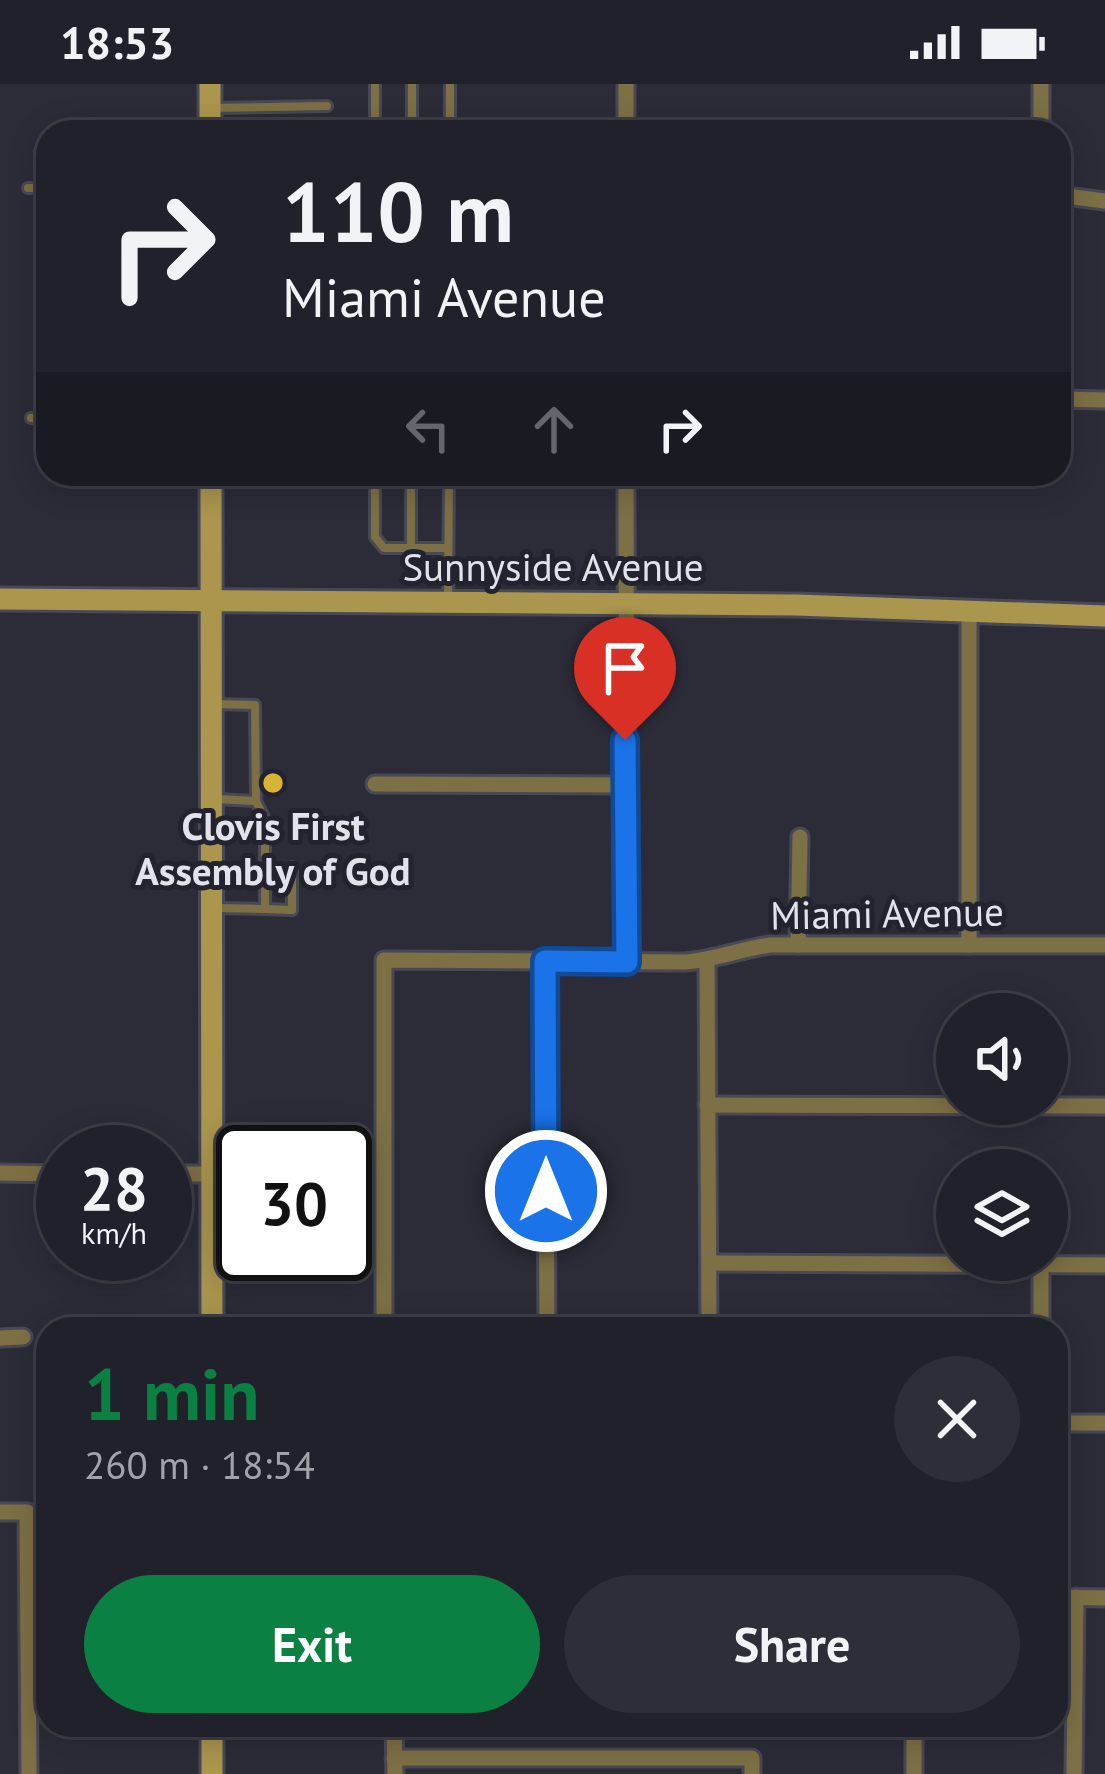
<!DOCTYPE html>
<meta charset="utf-8">
<style>
body{margin:0;font-family:"PT Sans",sans-serif;background:#2d2e37;color:#f1f3f6;height:100vh;display:flex;flex-direction:column;font-size:45px;white-space:nowrap}
*{box-sizing:border-box;margin:0}
p{font-size:39px;color:#a2a3a9}
.icon{flex:none;width:66px;height:66px;fill:none;stroke:currentColor;stroke-width:2;stroke-linecap:round;stroke-linejoin:round}
.map{position:relative;flex:1;overflow:hidden}
.details{position:absolute;left:36px;top:1233px;width:1032px;height:420px;display:flex;flex-direction:column;background:#21212b;border-radius:36px;box-shadow:0 6px 30px #0003,0 0 0 3px #3e3e47}
.details>*{flex:none}
.guide{position:absolute;left:36px;top:36px;width:1035px;height:366px;border-radius:36px;box-shadow:0 6px 30px #0003,0 0 0 3px #3e3e47;background:#21212b;color:#f1f3f6;overflow:hidden}
.tools{position:absolute;left:936px;top:909px;display:grid;gap:24px}
.tools a{display:grid;place-items:center;width:132px;height:132px;border-radius:50%;background:#21212b;box-shadow:0 6px 30px #0003,0 0 0 3px #3e3e47;font-size:60px}
.speed{position:absolute;left:36px;top:1041px;display:flex;gap:24px;font-size:60px;font-weight:700;text-align:center}
.speed>*{display:grid;place-content:center;width:156px;height:156px;border-radius:50%;background:#21212b;box-shadow:0 6px 30px #0003,0 0 0 3px #3e3e47;line-height:1}
.speed small{font-size:30px;font-weight:400}
.speed .limit{border:6px solid #111;border-radius:18px;background:#fff;color:#111}
.pin{position:absolute;display:grid;place-items:center;width:102px;height:102px;color:#fff;margin:-123px -51px;border-radius:50% 50% 50% 0;rotate:-45deg;box-shadow:0 0 12px #0007}
.pin .icon{rotate:45deg}
.me{position:absolute;width:132px;margin:-66px;rotate:0deg;stroke-linejoin:round;filter:drop-shadow(0 0 9px #0008)}
.turn{display:flex;align-items:center;gap:42px;height:252px;padding:0 48px;font-size:54px}
.turn .icon{width:156px;height:156px;stroke-width:2.5}
.turn b{display:block;font-size:84px;line-height:102px}
.lanes{display:flex;align-items:center;height:114px;padding:0 48px;background:#0003;justify-content:center;gap:60px;direction:ltr}
.lanes .off{opacity:.35}
.round{display:grid;place-items:center;flex:none;width:126px;height:126px;border-radius:63px;background:#2d2e37}
.summary{display:flex;align-items:center;justify-content:space-between;height:204px;padding:0 48px}
h1{font-size:72px;font-weight:800;line-height:90px;color:#0b8043}
.action{display:flex;gap:24px;margin-top:auto;padding:24px 48px}
.action a{flex:1;height:138px;border-radius:72px;background:#0b8043;color:#fff;font-size:48px;font-weight:800;line-height:138px;text-align:center}
.action a+a{background:#2d2e37;color:#f1f3f6}
.status{display:flex;justify-content:space-between;align-items:center;height:84px;padding:0 60px;background:#21212b;direction:ltr}
.status svg{height:33px;fill:currentColor}
.map>svg:first-child{display:block}
.lines{fill:none;stroke-linecap:round;stroke-linejoin:round}
.service-casing{stroke:#494955;stroke-width:14}
.minor-casing{stroke:#494955;stroke-width:21}
.secondary-casing{stroke:#494955;stroke-width:27}
.service{stroke:#7e7045;stroke-width:8}
.minor{stroke:#7e7045;stroke-width:15}
.secondary{stroke:#ab964e;stroke-width:21}
.route-casing{stroke:#114b97;stroke-width:30}
.route{stroke:#1a73e8;stroke-width:21}
.poi-dot{fill:#d7b434;stroke:#23222f;stroke-width:4.5}
.labels{text-anchor:middle;dominant-baseline:central;stroke-width:10;stroke-linejoin:round;paint-order:stroke}
.street-label{font-size:39px;fill:#e2e2eb;stroke:#23222f}
.poi-label{font-size:39px;font-weight:bold;fill:#e2e2eb;stroke:#23222f}
</style>
<div class="status"><b>18:53</b><svg viewBox="0 0 49 12"><path d="M0 12V9h3v3zM5 12V6h3v6zM10 12V3h3v9zM15 12V0h3v12zM26 1h20v11H26zM47 4h2v5h-2z"/></svg></div>
<div class="map">
<svg width="1105" height="1690" viewBox="0 0 1105 1690">
<rect width="100%" height="100%" fill="#2c2c39"/>
<g class="lines">
<g class="service-casing">
<g id="service">
<polyline points="375,0 375,48"/>
<polyline points="211,24 327,22"/>
<polyline points="412,48 412,0"/>
<polyline points="450,48 450,0"/>
<polyline points="40,68 48,68"/>
<polyline points="28,104 48,104"/>
<polyline points="40,217 48,217"/>
<polyline points="31,334 48,334"/>
<polyline points="375,390 375,453 384,464 448,464"/>
<polyline points="411,464 411,390"/>
<polyline points="448,518 449,390"/>
<polyline points="215,620 255,621 256,717"/>
<polyline points="215,715 256,717 265,736 265,825 216,824"/>
<polyline points="265,825 292,826 292,783"/>
</g>
</g>
<g class="minor-casing">
<g id="minor">
<polyline points="626,48 626,0"/>
<polyline points="1041,48 1041,0"/>
<polyline points="1059,111 1105,117"/>
<polyline points="1059,315 1105,316"/>
<polyline points="626,390 627,877"/>
<polyline points="969,527 969,861"/>
<polyline points="375,700 625,701"/>
<polyline points="798,861 800,753"/>
<polyline points="707,876 709,1245"/>
<polyline points="545,877 547,1245"/>
<polyline points="707,1021 1105,1022"/>
<polyline points="0,1089 63,1090"/>
<polyline points="165,1090 212,1090"/>
<polyline points="709,1179 1105,1181"/>
<polyline points="1041,1180 1041,1245"/>
<path d="M384,1245V876L685,878C714,876 741,865 770,861H1105"/>
<polyline points="0,1254 23,1253"/>
<polyline points="1056,1339 1105,1339"/>
<polyline points="0,1428 27,1428 29,1690"/>
<polyline points="1056,1513 1105,1514"/>
<polyline points="394,1641 395,1690"/>
<polyline points="394,1674 752,1674 752,1690"/>
<polyline points="914,1690 914,1641"/>
<polyline points="1074,1690 1076,1513"/>
</g>
</g>
<g class="secondary-casing">
<g id="secondary">
<polyline points="210,0 210,48"/>
<polyline points="211,390 212,1245"/>
<polyline points="0,515 797,521 1105,532"/>
<polyline points="212,1641 212,1690"/>
</g>
</g>
<use href="#service" class="service"/>
<use href="#minor" class="minor"/>
<use href="#secondary" class="secondary"/>
</g>
<g class="lines">
<g class="route-casing">
<polyline id="route" points="546,1107 545,877 627,878 625,656"/>
</g>
<use href="#route" class="route"/>
</g>
<circle class="poi-dot" cx="273" cy="699" r="12"/>
<g class="labels">
<g class="street-label">
<text x="553" y="482">Sunnyside Avenue</text>
<text transform="translate(887 829) rotate(-1)">Miami Avenue</text>
</g>
<g class="poi-label">
<text x="273" y="741">Clovis First<tspan x="273" dy="45">Assembly of God</tspan></text>
</g>
</g>
</svg>
<div class="tools">
<a><svg class="icon" aria-label="sound" viewBox="0 0 24 24"><path d="M4 9h4l5-4v14l-5-4H4zM17 9q2 3 0 6"/></svg></a>
<a><svg class="icon" aria-label="layers" viewBox="0 0 24 24"><path d="M12 4l9 5-9 5-9-5zM3 14l9 5 9-5"/></svg></a>
</div>
<div class="speed"><div>28<small>km/h</small></div><div class="limit">30</div></div>
<div class="pin" style="left:625px;top:656px;background:#d93025"><svg class="icon" aria-label="arrive" viewBox="0 0 24 24"><path d="M6 21V4h12l-3 4 3 4H6"/></svg></div>
<svg class="me" style="left:546px;top:1107px" viewBox="-20 -20 40 40"><circle r="17" fill="#1a73e8" stroke="#fff" stroke-width="3"/><path d="M0-11L8 9 0 5-8 9z" fill="#fff"/></svg>
<div class="guide">
<div class="turn"><svg class="icon" aria-label="right" viewBox="0 0 24 24"><path d="M7 20v-9h11M14 6l5 5-5 5"/></svg><div><b>110 m</b>Miami Avenue</div></div>
<div class="lanes"><svg class="icon off" aria-label="left" viewBox="0 0 24 24"><path d="M17 20v-9H6M10 6l-5 5 5 5"/></svg><svg class="icon off" aria-label="ahead" viewBox="0 0 24 24"><path d="M12 20V5M6 11l6-6 6 6"/></svg><svg class="icon" aria-label="right" viewBox="0 0 24 24"><path d="M7 20v-9h11M14 6l5 5-5 5"/></svg></div>
</div>
<section class="details">
<div class="summary"><div><h1>1 min</h1><p>260 m · 18:54</p></div><a class="round"><svg class="icon" aria-label="close" viewBox="0 0 24 24"><path d="M6 6l12 12M18 6L6 18"/></svg></a></div>
<div class="action"><a>Exit</a><a>Share</a></div>
</section>
</div>
